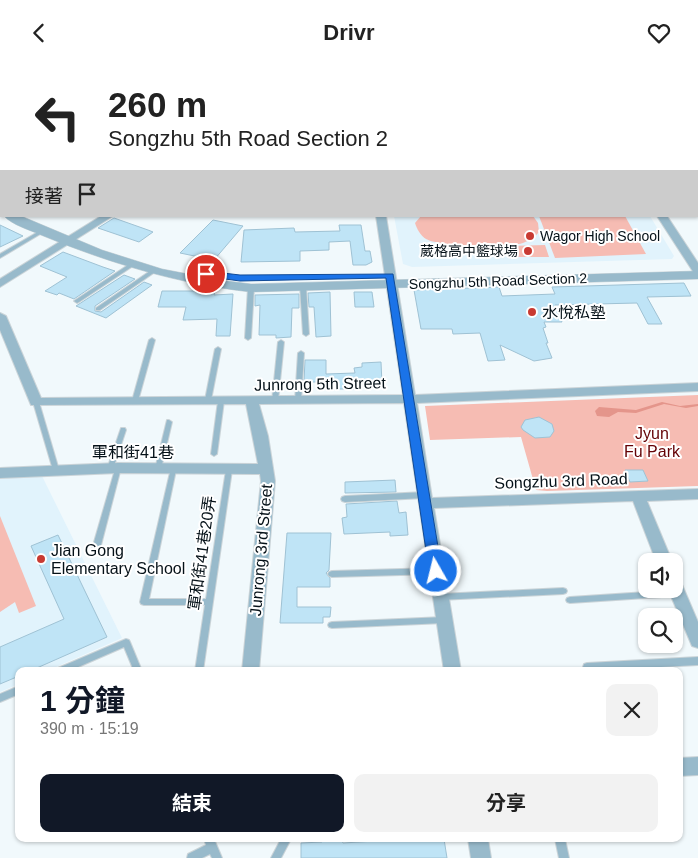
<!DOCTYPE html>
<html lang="zh-TW">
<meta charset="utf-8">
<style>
body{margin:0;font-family:Helvetica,"Noto Sans TC",sans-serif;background:#f2f2f2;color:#222;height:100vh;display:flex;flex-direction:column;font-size:19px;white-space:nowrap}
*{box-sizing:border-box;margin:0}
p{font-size:16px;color:#767676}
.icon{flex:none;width:28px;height:28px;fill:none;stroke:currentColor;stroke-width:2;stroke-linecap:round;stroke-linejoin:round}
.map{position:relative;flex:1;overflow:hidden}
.details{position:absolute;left:15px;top:602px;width:668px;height:175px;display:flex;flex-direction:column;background:#fff;border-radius:10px;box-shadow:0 1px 4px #0004}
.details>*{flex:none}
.guide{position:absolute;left:0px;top:0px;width:699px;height:152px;box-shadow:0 1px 4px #0004;background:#fff;color:#222;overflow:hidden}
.controls{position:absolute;left:638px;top:488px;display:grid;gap:10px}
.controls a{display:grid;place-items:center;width:45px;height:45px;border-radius:10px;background:#fff;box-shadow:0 1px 4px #0004;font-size:25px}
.pin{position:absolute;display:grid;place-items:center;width:42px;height:42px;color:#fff;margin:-21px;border:2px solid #fff;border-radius:50%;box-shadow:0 1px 5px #0007}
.me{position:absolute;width:55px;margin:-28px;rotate:352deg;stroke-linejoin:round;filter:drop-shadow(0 0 4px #0008)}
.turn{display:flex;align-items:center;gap:18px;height:105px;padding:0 25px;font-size:22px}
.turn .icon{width:65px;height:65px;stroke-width:2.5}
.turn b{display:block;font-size:35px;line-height:42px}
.then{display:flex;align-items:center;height:48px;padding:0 25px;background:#0003;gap:10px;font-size:19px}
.round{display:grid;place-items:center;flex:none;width:52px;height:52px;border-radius:10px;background:#f2f2f2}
.summary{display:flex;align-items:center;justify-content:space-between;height:85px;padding:0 25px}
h1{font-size:30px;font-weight:700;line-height:38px;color:#111827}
.cta{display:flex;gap:10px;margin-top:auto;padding:10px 25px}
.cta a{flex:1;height:58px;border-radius:10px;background:#111827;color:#fff;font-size:20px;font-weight:700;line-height:58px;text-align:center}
.cta a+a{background:#f2f2f2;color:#222}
header{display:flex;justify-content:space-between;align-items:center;height:65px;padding:0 25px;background:#fff;font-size:22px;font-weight:700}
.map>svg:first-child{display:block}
.built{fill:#e1f3fc}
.green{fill:#f6bcb3}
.water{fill:#e4958b}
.building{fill:#bfe4f6;stroke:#9fc2d4}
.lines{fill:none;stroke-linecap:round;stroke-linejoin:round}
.service-casing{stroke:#cbd4d8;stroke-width:2}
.minor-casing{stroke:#cbd4d8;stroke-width:2}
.tertiary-casing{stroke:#cbd4d8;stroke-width:1}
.service{fill:#98bacb;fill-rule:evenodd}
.minor{fill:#98bacb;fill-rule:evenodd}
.tertiary{fill:#98bacb;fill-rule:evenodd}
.route{fill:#1a73e8;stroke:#114b97}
.poi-dot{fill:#c83a32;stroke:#fff;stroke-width:2}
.labels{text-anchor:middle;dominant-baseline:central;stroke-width:4;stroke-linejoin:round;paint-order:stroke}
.far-poi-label{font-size:14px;fill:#051118;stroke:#fff;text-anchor:start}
.far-street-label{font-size:14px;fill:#051118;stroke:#fff}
.poi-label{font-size:16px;fill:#051118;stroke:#fff;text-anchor:start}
.street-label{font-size:16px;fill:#051118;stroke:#fff}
.park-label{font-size:16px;fill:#640205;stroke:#fff}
</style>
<header><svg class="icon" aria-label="back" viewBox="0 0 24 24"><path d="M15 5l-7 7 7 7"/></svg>Drivr<svg class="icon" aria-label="heart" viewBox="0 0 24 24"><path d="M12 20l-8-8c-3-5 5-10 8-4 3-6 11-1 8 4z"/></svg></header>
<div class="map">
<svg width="698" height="793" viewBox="0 0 698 793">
<rect width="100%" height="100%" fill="#f1f9fc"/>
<g class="built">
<polygon points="394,151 650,151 674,191 672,194 412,202 403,199"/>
<polygon points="41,409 122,573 47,606 19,606 19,619 0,627 0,414"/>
</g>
<g class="green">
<path d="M421,151H533L538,158L539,167C535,172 530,175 523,178C508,183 440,182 426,174C420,170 417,164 415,158Z"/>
<polygon points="539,151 625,151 646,189 555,193"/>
<polygon points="545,180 549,192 511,192 507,181"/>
<polygon points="698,330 698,421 547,426 536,425 521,372 430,375 425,341"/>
<polygon points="0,451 36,541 19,548 15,537 0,547"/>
</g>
<polygon class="water" points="662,337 680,341 698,339 698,341 686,343 664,339 636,348 618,347 609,352 597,351 595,346 599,342 636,345"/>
<g class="building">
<polygon points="114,153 148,165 153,167 139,177 98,163"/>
<polygon points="213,155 243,161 214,195 180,188"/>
<polygon points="0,160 23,171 0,182"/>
<polygon points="339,160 361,160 365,186 370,186 372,197 366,200 353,200 350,176 329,177 329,185 300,186 300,196 241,197 244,165 294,163 295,167 340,166"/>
<polygon points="63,187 103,202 115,206 74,234 59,228 57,230 45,226 67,212 40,201"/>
<polygon points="124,210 135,214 95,241 95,246 101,247 144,217 152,220 106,253 76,241"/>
<polygon points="684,218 691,231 647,232 662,259 648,259 637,238 555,240 562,257 544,257 546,262 543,263 548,278 546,278 552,293 534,296 500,280 505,295 488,296 480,268 453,269 452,264 421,264 414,225 499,222 502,231 555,229 552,222"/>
<polygon points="162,226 215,226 214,230 233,229 230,271 216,271 217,254 183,255 186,242 158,242"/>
<polygon points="330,227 331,271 316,272 314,242 309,242 308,228"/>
<polygon points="354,227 372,227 374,242 355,242"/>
<polygon points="299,229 299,243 292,243 291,272 276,273 276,270 259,270 260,240 255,241 255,230"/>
<polygon points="305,295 326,295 326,309 355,308 354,303 362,302 362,298 381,297 382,319 358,320 359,324 322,324 322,317 304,317"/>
<polygon points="539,352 552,359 554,366 550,372 535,373 523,365 521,362 525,355"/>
<polygon points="625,405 643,405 648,416 630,417"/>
<polygon points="395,415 396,427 345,428 345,417"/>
<polygon points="397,436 399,448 406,447 408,470 390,471 390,467 344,469 342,453 347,452 346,439"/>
<polygon points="287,468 331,468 329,505 326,508 330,513 330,522 297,522 297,542 331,542 330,552 323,552 323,558 280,558"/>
<polygon points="58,470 107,572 30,606 19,606 19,611 0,619 0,582 64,554 31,481"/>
<polygon points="322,774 341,774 343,778 407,774 444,774 447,793 301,793 301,778 322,777"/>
</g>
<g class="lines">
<g class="service-casing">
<g id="service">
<polygon points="43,164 47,165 0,193 0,189"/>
<polygon points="131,198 134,200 133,201 79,237 77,238 74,236"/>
<polygon points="153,204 156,206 155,207 100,245 96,245 96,243"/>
<polygon points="303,219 306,221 309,269 306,271 303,269 300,221"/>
<polygon points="251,221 254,223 251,273 248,275 245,273 248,223"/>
<polygon points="152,273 155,275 138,336 137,337 133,337 132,336 149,275"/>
<polygon points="281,275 284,277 278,336 275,338 272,336 278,277"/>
<polygon points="218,282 221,284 211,335 208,337 205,335 215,284"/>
<polygon points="301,286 304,288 301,336 298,338 295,336 298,288"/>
<polygon points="221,334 224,336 217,389 214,391 211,389 218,336"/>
<polygon points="36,335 39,337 59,405 58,407 56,407 53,405 33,337"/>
<polygon points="167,355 169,355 172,357 161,404 158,406 155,404"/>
<polygon points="121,363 125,363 126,365 113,404 110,406 107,404"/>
<polygon points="116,401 120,401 121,403 100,484 99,486 93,486 92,484"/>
<polygon points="171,403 173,403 176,405 149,534 206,534 226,405 229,403 232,405 203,606 195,606 205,540 144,540 141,539 140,537"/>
<polygon points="425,427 429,430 425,433 345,437 342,436 341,434 342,432 345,431"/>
<polygon points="436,503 439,504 440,506 439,508 436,509 332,512 329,511 328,509 329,507 332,506"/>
<polygon points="563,523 566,524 567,526 566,528 563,529 440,535 437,534 436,532 437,530 440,529"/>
<polygon points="677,525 680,526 681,528 680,530 677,531 570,538 567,537 566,535 567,533 570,532"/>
<polygon points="444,552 447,553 448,555 447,557 444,558 332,563 329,562 328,560 329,558 332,557"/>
<polygon points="126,574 129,575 130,577 142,606 134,606 124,582 69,606 57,606 58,603"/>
<polygon points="698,592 698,600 587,606 584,605 583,602 584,599 587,598"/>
<polygon points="19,621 19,629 0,637 0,629"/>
<polygon points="204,774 214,774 222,793 212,793 210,789 202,793 187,793 188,789 206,780"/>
<polygon points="281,774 291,774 281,793 271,793"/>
<polygon points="555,774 565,774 569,793 559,793"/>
</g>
</g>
<g class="minor-casing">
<g id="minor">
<polygon points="418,0 444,0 445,1 419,1"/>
<rect x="0" y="14" width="1" height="4"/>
<polygon points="0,63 1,64 1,69 0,69"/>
<polygon points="101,151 113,151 0,222 0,214"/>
<polygon points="376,151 386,151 415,330 698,318 698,326 417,338 432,433 698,424 698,434 647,436 672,496 656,496 633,436 434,443 461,606 444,606 404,338 259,339 268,371 275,416 259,606 242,606 261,416 260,409 118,408 0,413 0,403 118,398 258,399 246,339 31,340 0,265 0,248 6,251 41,333 403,330"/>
<polygon points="657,151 667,151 698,198 698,209 694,208"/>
<polygon points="674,513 680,515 698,557 698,583 692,581 668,524 674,524"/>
<polygon points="698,692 698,710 679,711 679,693"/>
<polygon points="468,774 488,774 491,793 471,793"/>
</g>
</g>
<g class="tertiary-casing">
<g id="tertiary">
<polygon points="105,0 115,0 115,1 106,1"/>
<polygon points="560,0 570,0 570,1 561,1"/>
<polygon points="0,133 1,134 1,142 0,141"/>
<path d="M4,151H21L102,185L162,204L219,215L251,219L698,206V214L251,227C178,219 109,198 41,170C30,165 12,160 4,151Z"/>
</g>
</g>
<use href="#service" class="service"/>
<use href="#minor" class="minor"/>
<use href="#tertiary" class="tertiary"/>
</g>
<polygon class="route" points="206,206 240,210 393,209 442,506 440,509 431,509 429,506 386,213 240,216 203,211 202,209"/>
<g class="poi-dot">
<circle cx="530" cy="171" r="5"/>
<circle cx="528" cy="186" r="5"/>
<circle cx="532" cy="247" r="5"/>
<circle cx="41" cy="494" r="5"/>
</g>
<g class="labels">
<g class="far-poi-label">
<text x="540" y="171">Wagor High School</text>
<text x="518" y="186" text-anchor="end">葳格高中籃球場</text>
</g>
<g class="far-street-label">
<text transform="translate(498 216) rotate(-2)">Songzhu 5th Road Section 2</text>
</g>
<g class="poi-label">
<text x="542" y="247">水悅私塾</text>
<text x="51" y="485">Jian Gong<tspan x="51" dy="18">Elementary School</tspan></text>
</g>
<g class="street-label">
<text transform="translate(320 319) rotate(-1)">Junrong 5th Street</text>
<text x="133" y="387">軍和街41巷</text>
<text transform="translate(561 416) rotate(-2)">Songzhu 3rd Road</text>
<text transform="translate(261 485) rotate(-85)">Junrong 3rd Street</text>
<text transform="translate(202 488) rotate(-82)">軍和街41巷20弄</text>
</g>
<g class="park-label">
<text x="652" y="368">Jyun<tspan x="652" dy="18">Fu Park</tspan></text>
</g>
</g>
</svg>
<div class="controls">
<a><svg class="icon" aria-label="sound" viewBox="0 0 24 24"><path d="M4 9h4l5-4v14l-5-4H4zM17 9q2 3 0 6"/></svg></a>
<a><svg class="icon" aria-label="search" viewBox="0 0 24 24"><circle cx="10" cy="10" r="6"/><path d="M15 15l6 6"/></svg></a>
</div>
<div class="pin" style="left:206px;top:209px;background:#d93025"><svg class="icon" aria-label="arrive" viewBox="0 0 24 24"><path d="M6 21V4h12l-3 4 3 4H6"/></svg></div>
<svg class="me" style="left:436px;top:506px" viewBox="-20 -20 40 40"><circle r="17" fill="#1a73e8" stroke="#fff" stroke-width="3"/><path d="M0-11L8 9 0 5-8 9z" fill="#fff"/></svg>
<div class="guide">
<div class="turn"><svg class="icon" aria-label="left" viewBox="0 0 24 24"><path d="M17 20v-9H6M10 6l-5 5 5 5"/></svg><div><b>260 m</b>Songzhu 5th Road Section 2</div></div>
<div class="then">接著<svg class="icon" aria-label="arrive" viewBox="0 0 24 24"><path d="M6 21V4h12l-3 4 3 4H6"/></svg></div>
</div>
<section class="details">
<div class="summary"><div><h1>1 分鐘</h1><p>390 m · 15:19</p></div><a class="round"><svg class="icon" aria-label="close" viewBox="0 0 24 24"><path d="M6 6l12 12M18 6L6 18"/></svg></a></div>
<div class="cta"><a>結束</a><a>分享</a></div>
</section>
</div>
